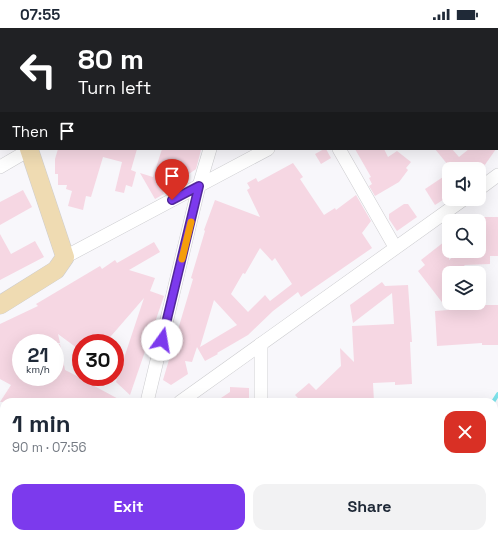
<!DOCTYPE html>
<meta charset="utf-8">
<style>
body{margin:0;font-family:"Space Grotesk",sans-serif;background:#f2f2f3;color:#1f2937;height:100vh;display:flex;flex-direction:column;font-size:15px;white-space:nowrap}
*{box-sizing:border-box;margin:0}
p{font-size:13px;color:#747a83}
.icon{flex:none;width:22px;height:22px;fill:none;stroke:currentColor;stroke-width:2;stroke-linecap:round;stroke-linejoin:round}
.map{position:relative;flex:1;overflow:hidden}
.side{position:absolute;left:0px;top:370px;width:498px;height:140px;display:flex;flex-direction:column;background:#fff;border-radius:12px 12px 0 0;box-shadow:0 4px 16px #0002}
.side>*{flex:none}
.guide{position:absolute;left:0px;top:0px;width:498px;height:122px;box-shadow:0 4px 16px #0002;background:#202124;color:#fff;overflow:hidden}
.tools{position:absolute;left:442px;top:134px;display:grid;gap:8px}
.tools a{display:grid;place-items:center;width:44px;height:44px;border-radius:8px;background:#fff;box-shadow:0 4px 16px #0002;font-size:20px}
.speed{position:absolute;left:12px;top:306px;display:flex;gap:8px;font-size:20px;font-weight:700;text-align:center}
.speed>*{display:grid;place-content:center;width:52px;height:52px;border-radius:50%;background:#fff;box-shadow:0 4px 16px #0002;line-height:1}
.speed small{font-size:10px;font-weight:400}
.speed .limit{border:6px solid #d22;background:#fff;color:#111}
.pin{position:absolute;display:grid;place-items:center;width:34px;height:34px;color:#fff;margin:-41px -17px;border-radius:50% 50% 50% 0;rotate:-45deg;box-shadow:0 0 4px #0007}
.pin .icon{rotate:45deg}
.me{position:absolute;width:44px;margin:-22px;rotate:13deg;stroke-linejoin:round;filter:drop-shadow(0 0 3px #0008)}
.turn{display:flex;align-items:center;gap:14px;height:84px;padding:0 12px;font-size:18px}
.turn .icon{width:52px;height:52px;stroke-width:2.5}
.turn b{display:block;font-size:28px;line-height:34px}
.then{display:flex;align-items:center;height:38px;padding:0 12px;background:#0003;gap:8px;font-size:15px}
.round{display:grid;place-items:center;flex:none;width:42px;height:42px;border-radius:12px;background:#f2f2f3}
.summary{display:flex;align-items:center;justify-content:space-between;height:68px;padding:0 12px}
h1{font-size:24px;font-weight:700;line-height:30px}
.button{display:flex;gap:8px;margin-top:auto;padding:8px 12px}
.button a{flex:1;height:46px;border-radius:12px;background:#7c3aed;color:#fff;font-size:16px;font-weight:700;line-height:46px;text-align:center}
.button a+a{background:#f2f2f3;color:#1f2937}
.status{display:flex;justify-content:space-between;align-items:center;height:28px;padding:0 20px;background:#fff;direction:ltr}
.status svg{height:11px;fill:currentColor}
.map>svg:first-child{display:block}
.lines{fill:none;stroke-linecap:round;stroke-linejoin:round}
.stream{stroke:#7de2ea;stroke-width:4}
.building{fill:#f6d7e3;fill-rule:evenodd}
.street-casing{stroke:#cdcdd0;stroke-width:14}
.secondary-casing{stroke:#cdcdd0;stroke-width:19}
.street{stroke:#fff;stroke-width:13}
.secondary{stroke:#efdbb2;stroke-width:18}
.route-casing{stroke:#51269a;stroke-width:10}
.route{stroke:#7c3aed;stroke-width:7}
.slow{stroke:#f59e0b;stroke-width:7}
</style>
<div class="status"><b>07:55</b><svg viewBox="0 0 49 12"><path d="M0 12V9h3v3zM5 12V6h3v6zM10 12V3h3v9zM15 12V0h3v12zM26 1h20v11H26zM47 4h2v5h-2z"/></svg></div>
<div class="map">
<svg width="498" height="510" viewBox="0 0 498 510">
<rect width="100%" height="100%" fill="#f8f7fb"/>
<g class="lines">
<g class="stream">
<polyline points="493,374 498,366"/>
<polyline points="413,510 415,506"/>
</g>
</g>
<g class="building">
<polygon points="58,121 137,121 131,142 136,144 132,159 126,157 124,165 115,163 122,134 103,129 91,169 86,168 83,182 68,178 72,163 66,161 67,157 58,157 58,146 55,146 55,131"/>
<polygon points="162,121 201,122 196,141 163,164 164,166 155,171 140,145 153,149"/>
<polygon points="324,121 326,121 331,130 321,136 315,126"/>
<polygon points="355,121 384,121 388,129 397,123 411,134 406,140 408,142 399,154 375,168 369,158 372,156 369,150 371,149"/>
<polygon points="435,121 452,121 459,129 469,121 496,121 482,141 444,141 448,137"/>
<path d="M293,135L303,149L300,151L324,187L335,180L336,182L356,167L371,193L362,205L372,220L301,269L298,264L273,283L248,307L217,325L218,326L205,333L197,319L192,334L185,333L188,346L171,357L163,352L193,251L191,250L205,203L204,202L215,172L260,189L247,162L250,160L247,155L256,150L258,154ZM260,220L272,233L275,230L292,256L270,273L265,267L248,284L231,266L243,245L245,246ZM214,272L237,297L200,319Z"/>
<polygon points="449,145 449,168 435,177 425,161"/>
<polygon points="23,162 32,179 0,197 0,174"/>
<polygon points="404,176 408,176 417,189 397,203 389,191 389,186"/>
<polygon points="479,189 498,189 498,228 490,228 490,236 464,237 470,245 449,245 449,282 483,280 483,277 498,277 498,317 482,317 482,315 437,318 435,283 448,282 418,243 425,237 421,232 449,210 449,232 460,223 479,223"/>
<polygon points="0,206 11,226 35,213 44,229 0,252"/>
<polygon points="154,214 160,224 129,242 155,250 150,263 164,268 130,367 116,354 144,270 105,315 81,315 81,323 58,306 60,315 21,315 21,349 37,349 47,355 52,349 55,349 55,317 60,316 65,342 81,350 81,352 85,353 124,374 0,374 11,357 0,351 0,296 38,278 36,276 100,238 102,241 115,232 117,235"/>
<polygon points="382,254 385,258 408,257 412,314 410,314 412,356 395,357 395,354 373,355 374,374 302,374 295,367 309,355 316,362 341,338 340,320 354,334 352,298 394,296 392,265 353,295 350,277"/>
<polygon points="230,359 249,360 249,374 215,374 230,364"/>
</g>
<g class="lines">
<g class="street-casing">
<g id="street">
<polyline points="244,1 244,0"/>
<polyline points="497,1 498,0"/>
<polyline points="0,93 1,95"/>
<polyline points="339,121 395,219"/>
<polyline points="0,139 29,122"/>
<polyline points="479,161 498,147"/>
<polyline points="65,229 268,121"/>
<polyline points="261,316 261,374"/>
<polyline points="147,374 199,158 210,121"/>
<polyline points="180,374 464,171"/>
<polyline points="173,506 181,510"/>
<polyline points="1,510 2,413"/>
<polyline points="119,510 119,506"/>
<polyline points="252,510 253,506"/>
</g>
</g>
<g class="secondary-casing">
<g id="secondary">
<polyline points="71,1 71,0"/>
<polyline points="0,277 56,242 65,229 29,121"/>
</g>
</g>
<use href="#street" class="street"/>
<use href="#secondary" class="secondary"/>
</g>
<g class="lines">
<g class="route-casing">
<polyline id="route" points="162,312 199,158 172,172"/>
</g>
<use href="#route" class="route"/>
<polyline class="slow" points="182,231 191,194"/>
</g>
</svg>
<div class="tools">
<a><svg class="icon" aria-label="sound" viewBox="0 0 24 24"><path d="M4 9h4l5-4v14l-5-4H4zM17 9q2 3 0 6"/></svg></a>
<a><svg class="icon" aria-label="search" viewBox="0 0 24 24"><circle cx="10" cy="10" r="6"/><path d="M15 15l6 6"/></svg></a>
<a><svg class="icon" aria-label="layers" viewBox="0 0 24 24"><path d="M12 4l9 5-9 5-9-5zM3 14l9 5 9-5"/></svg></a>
</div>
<div class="speed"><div>21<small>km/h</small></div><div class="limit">30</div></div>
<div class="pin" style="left:172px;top:172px;background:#d93025"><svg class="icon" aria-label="arrive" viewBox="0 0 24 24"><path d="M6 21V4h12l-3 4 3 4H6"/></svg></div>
<svg class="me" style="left:162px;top:312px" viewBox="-20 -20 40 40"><circle r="19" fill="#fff"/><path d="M0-13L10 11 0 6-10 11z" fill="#7c3aed"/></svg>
<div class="guide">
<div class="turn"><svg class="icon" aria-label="left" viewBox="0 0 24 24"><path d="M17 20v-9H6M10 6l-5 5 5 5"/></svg><div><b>80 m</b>Turn left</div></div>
<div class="then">Then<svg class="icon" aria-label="arrive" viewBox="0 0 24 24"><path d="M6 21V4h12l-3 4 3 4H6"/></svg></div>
</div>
<section class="side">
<div class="summary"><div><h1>1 min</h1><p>90 m · 07:56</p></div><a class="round" style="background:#d93025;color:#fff"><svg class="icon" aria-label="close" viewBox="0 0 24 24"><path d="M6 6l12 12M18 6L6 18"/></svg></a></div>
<div class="button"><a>Exit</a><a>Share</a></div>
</section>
</div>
